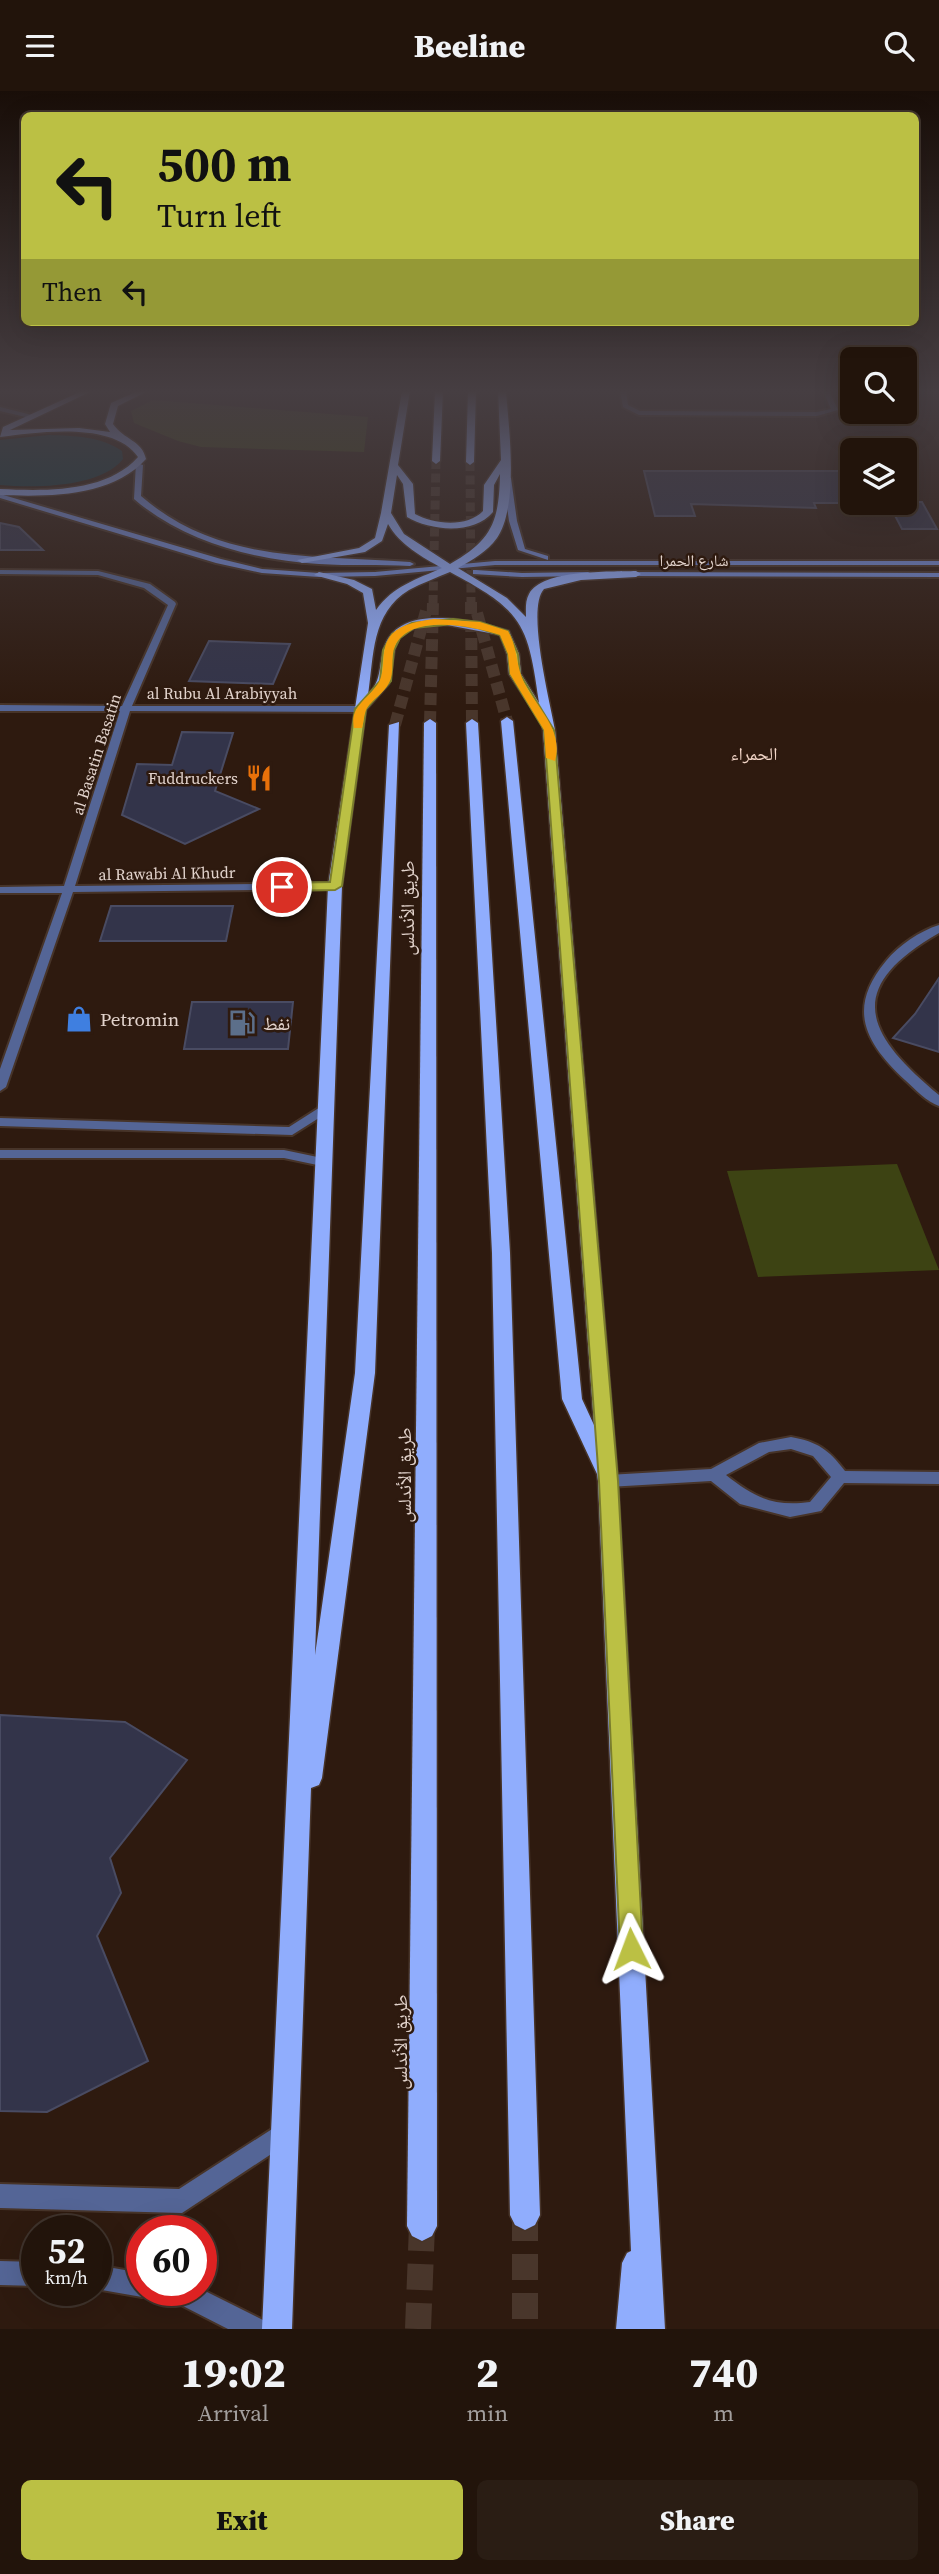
<!DOCTYPE html>
<meta charset="utf-8">
<style>
body{margin:0;font-family:"Source Serif 4","Noto Naskh Arabic",serif;background:#2a1d14;color:#f1f3f6;height:100vh;display:flex;flex-direction:column;font-size:26px;white-space:nowrap}
*{box-sizing:border-box;margin:0}
p{font-size:23px;color:#a29e9d}
.icon{flex:none;width:38px;height:38px;fill:none;stroke:currentColor;stroke-width:2;stroke-linecap:round;stroke-linejoin:round}
.map{position:relative;height:2238px;overflow:hidden}
.panel{display:flex;flex-direction:column;background:#22140b;flex:1}
.panel>*{flex:none}
.top-card{position:absolute;left:21px;top:21px;width:898px;height:214px;border-radius:10px;box-shadow:0 7px 28px #0002,0 0 0 2px #3f332c;background:#bbc044;color:#111;overflow:hidden}
.fabs{position:absolute;left:840px;top:256px;display:grid;gap:14px}
.fabs a{display:grid;place-items:center;width:77px;height:77px;border-radius:10px;background:#22140b;box-shadow:0 7px 28px #0002,0 0 0 2px #3f332c;font-size:35px}
.speed{position:absolute;left:21px;top:2124px;display:flex;gap:14px;font-size:35px;font-weight:700;text-align:center}
.speed>*{display:grid;place-content:center;width:91px;height:91px;border-radius:50%;background:#22140b;box-shadow:0 7px 28px #0002,0 0 0 2px #3f332c;line-height:1}
.speed small{font-size:18px;font-weight:400}
.speed .limit{border:10px solid #d22;background:#fff;color:#111}
.pin{position:absolute;display:grid;place-items:center;width:60px;height:60px;color:#fff;margin:-30px;border:4px solid #fff;border-radius:50%;box-shadow:0 2px 7px #0007}
.me{position:absolute;width:77px;margin:-38px;rotate:357deg;stroke-linejoin:round;filter:drop-shadow(0 0 5px #0008)}
.turn{display:flex;align-items:center;gap:24px;height:147px;padding:0 21px;font-size:32px}
.turn .icon{width:91px;height:91px;stroke-width:2.5}
.turn b{display:block;font-size:49px;line-height:60px}
.then{display:flex;align-items:center;height:66px;padding:0 21px;background:#0003;gap:14px;font-size:26px}
.eta{display:flex;justify-content:space-evenly;align-items:center;height:119px;text-align:center}
.eta b{font-size:42px;font-weight:800;line-height:49px}
.primary-button{display:flex;gap:14px;margin-top:auto;padding:14px 21px}
.primary-button a{flex:1;height:80px;border-radius:10px;background:#bbc044;color:#111;font-size:28px;font-weight:800;line-height:80px;text-align:center}
.primary-button a+a{background:#2a1d14;color:#f1f3f6}
header{display:flex;justify-content:space-between;align-items:center;height:91px;padding:0 21px;background:#22140b;font-size:32px;font-weight:800}
.map>svg:first-child{display:block}
.green{fill:#3d4313}
.water{fill:#113842}
.building{fill:#33344a;stroke:#494b62;stroke-width:2}
.lines{fill:none;stroke-linecap:round;stroke-linejoin:round}
.primary-tunnel-far2{stroke:#49362b;stroke-width:9;stroke-dasharray:9 4.5;stroke-linecap:butt}
.primary-tunnel-far1{stroke:#49362b;stroke-width:12;stroke-dasharray:12 6;stroke-linecap:butt}
.primary-tunnel{stroke:#49362b;stroke-width:26;stroke-dasharray:26 13;stroke-linecap:butt}
.lane-casing{stroke:#473429;stroke-width:4}
.street-casing{stroke:#473429;stroke-width:4}
.secondary-casing{stroke:#473429;stroke-width:4}
.primary-casing{stroke:#473429;stroke-width:3}
.lane{fill:#546596;fill-rule:evenodd}
.street{fill:#546596;fill-rule:evenodd}
.secondary{fill:#728cda;fill-rule:evenodd}
.primary{fill:#90adfd;fill-rule:evenodd}
.route{fill:#bbc044;stroke:#7a7d2c;stroke-width:2}
.slow{fill:#f59e0b}
.labels{text-anchor:middle;dominant-baseline:central;stroke-width:5;stroke-linejoin:round;paint-order:stroke}
.far-street-label{font-size:16px;fill:#e2d3cc;stroke:#2e1a0f}
.far-poi-label{font-size:16px;fill:#e2d3cc;stroke:#2e1a0f;text-anchor:end}
.far-neighbourhood-label{font-size:18px;fill:#f3d6c8;stroke:#2e1a0f}
.street-label{font-size:19px;fill:#e2d3cc;stroke:#2e1a0f}
.poi-label{font-size:19px;fill:#e2d3cc;stroke:#2e1a0f;text-anchor:start}
</style>
<header><svg class="icon" aria-label="menu" viewBox="0 0 24 24"><path d="M4 6h16M4 12h16M4 18h16"/></svg>Beeline<svg class="icon" aria-label="search" viewBox="0 0 24 24"><circle cx="10" cy="10" r="6"/><path d="M15 15l6 6"/></svg></header>
<div class="map">
<svg width="939" height="2238" viewBox="0 0 939 2238">
<rect width="100%" height="100%" fill="#2e1a0f"/>
<g class="green">
<polygon points="153,309 368,326 364,361 201,356 178,350 134,332 131,320"/>
<polygon points="897,1073 939,1179 758,1186 727,1080"/>
</g>
<path class="water" d="M49,344C74,345 100,345 122,360L123,368C100,397 35,397 0,394V349Z"/>
<g class="building">
<polygon points="644,380 852,380 852,412 814,412 816,417 691,413 695,425 655,425"/>
<polygon points="888,411 922,411 937,438 902,438"/>
<polygon points="0,432 19,436 43,459 0,459"/>
<polygon points="209,550 290,553 273,593 189,590"/>
<polygon points="182,641 233,642 215,700 259,718 185,753 122,724 137,673 172,674"/>
<polygon points="111,815 233,815 226,850 100,850"/>
<polygon points="939,887 939,961 893,947 915,923"/>
<polygon points="192,911 293,911 288,958 184,958"/>
<polygon points="0,1624 125,1631 187,1669 110,1767 121,1802 97,1845 148,1970 47,2021 0,2020"/>
</g>
<g class="lines">
<g class="primary-tunnel-far2">
<polyline points="470,371 471,513"/>
<polyline points="433,513 436,370"/>
</g>
<g class="primary-tunnel-far1">
<polyline points="471,511 472,632"/>
<polyline points="477,522 507,630"/>
<polyline points="430,632 433,511"/>
<polyline points="395,634 426,520"/>
</g>
<g class="primary-tunnel">
<polyline points="525,2124 525,2238"/>
<polyline points="418,2238 422,2135"/>
</g>
<g class="lane-casing">
<g id="lane">
<polygon points="620,300 626,300 628,314 640,320 817,321 831,318 823,300 829,300 838,319 817,325 639,324 623,316"/>
<polygon points="0,316 32,324 33,325 30,327 0,320"/>
<path d="M939,834V842C843,897 865,943 939,1004V1015C927,1011 915,998 905,989C864,951 847,917 886,870C899,854 920,840 939,834Z"/>
<path d="M791,1346C818,1351 828,1358 845,1380L939,1381V1393L844,1392L821,1420L790,1426L740,1413L711,1390L608,1396L602,1394L600,1390L602,1386L608,1384L711,1378L759,1352ZM791,1358L813,1365L831,1386L810,1411C773,1416 754,1406 726,1384L769,1361Z"/>
</g>
</g>
<g class="street-casing">
<g id="street">
<polygon points="0,479 98,480 150,493 175,511 176,513 132,615 361,615 366,618 361,621 130,620 75,795 335,792 341,795 335,798 73,801 6,996 0,1000 0,978 62,802 0,802 0,796 64,795 120,620 0,620 0,614 122,615 168,514 144,497 98,484 0,483"/>
<polygon points="325,1013 330,1014 332,1017 330,1020 292,1044 0,1035 0,1027 289,1036"/>
<polygon points="0,1059 284,1059 327,1068 329,1071 322,1075 284,1067 0,1067"/>
<polygon points="286,2029 294,2032 297,2040 294,2048 182,2122 0,2117 0,2093 179,2098"/>
<polygon points="0,2170 37,2171 37,2195 0,2194"/>
<polygon points="96,2174 142,2182 142,2200 152,2200 150,2202 142,2206 96,2198"/>
<polygon points="201,2198 263,2229 266,2238 228,2238 181,2214 162,2208 158,2200"/>
</g>
</g>
<g class="secondary-casing">
<g id="secondary">
<path d="M136,372L143,374L141,405C219,473 314,464 410,471L414,473L410,475C380,473 349,475 319,473C254,469 184,451 134,408Z"/>
<polygon points="507,385 511,387 517,430 525,458 548,465 548,469 518,459 509,430 503,387"/>
<polygon points="0,403 221,468 262,478 319,482 375,481 495,470 939,470 939,474 495,474 375,485 319,486 262,482 216,472 0,407"/>
<polygon points="476,479 522,482 588,481 592,483 588,485 522,486 473,483 473,479"/>
<polygon points="620,481 939,482 939,486 623,485 620,485"/>
</g>
</g>
<g class="primary-casing">
<g id="primary">
<path d="M82,300H92L10,339L79,337L110,341L105,333L111,312L138,300H148L118,315L113,333C124,349 142,349 146,368C112,406 48,406 0,404V398C45,400 106,402 138,366C114,330 38,341 0,346L3,336Z"/>
<path d="M402,300H410L398,374L413,393L415,423C433,433 467,437 483,420L484,394L501,369L498,300H506C509,338 519,415 497,447C487,461 472,469 458,477L507,507L526,526C526,519 525,510 529,503C542,478 610,481 636,480L641,483L636,486L581,489L544,498C526,517 550,611 555,639L618,1390L665,2238H616L622,2172L627,2162L631,2160L598,1390L597,1383L562,1308L501,630L507,626L513,630L582,1308L594,1334L543,639L542,633L509,583L507,563L500,544L447,534L419,536L408,540L399,548L395,557L389,593L366,619L342,795L315,1564L355,1282L389,634L399,631L375,1282L322,1687L319,1694L311,1697L292,2238H262L328,795L368,532L363,502L347,493L314,484L319,481L354,489L372,498L376,519C393,495 417,488 442,477C422,466 400,454 388,433L382,450L365,461L302,472L297,469L359,457L375,447L381,422ZM500,383C499,431 492,449 450,473L404,443L391,422L397,384L403,393L407,426C431,440 474,444 493,421L494,394ZM450,481C523,520 528,532 539,612L521,583L519,563L509,540C476,530 402,511 385,554C378,573 383,588 368,604C374,565 371,522 409,499C422,492 436,487 450,481Z"/>
<polygon points="435,300 443,300 440,370 436,373 432,370"/>
<polygon points="468,300 476,300 474,371 470,374 466,371"/>
<polygon points="430,628 436,632 437,2135 432,2145 422,2150 412,2145 407,2135 424,632"/>
<polygon points="472,628 478,632 510,1162 540,2124 535,2134 525,2139 515,2134 510,2124 492,1162 466,632"/>
</g>
</g>
<use href="#lane" class="lane"/>
<use href="#street" class="street"/>
<use href="#secondary" class="secondary"/>
<use href="#primary" class="primary"/>
</g>
<linearGradient id="sky" x2="0" y2="1"><stop stop-color="#190e08"/><stop offset="0.49" stop-color="#463e42"/><stop offset="1" stop-color="#463e42" stop-opacity="0"/></linearGradient>
<rect width="939" height="613" fill="url(#sky)"/>
<polygon class="route" points="453,528 480,531 508,540 518,563 520,583 554,639 618,1390 643,1858 640,1866 631,1869 623,1866 620,1858 599,1390 544,639 510,583 508,563 500,544 478,537 453,533 414,537 400,547 394,559 391,590 366,618 342,795 335,799 282,800 276,796 282,792 330,791 355,618 380,590 383,559 392,543 412,532"/>
<path class="slow" d="M434,528L480,531L508,540C516,554 516,567 520,581C529,612 565,634 555,670L546,667L544,639L510,583L508,563L500,544C473,535 410,522 395,555C390,566 395,582 389,592C384,602 373,608 367,617C364,622 364,631 362,637H354C349,615 369,608 379,591C387,576 379,557 392,543C403,532 420,530 434,528Z"/>
<defs>
<g id="restaurant-bare" transform="scale(2.1)"><path d="M-5-6h1v4h1v-4h1v4h1v-4h1v5L-1.5 .5V6h-2V.5L-5-1ZM5-6V6H3V1.5H1.5Q1.5-4 5-6Z" fill="#e8710a" stroke="#2e1a0f" stroke-width="2.5" paint-order="stroke"/></g>
<g id="shop-bare" transform="scale(2.1)"><path d="M-5-2.5h2.3a2.7 3.5 0 0 1 5.4 0H5L5.5 6h-11ZM-1.5-2.5h3a1.5 2.3 0 0 0-3 0Z" fill="#3f7fe0" stroke="#2e1a0f" stroke-width="2.5" paint-order="stroke"/></g>
<g id="fuel-bare" transform="scale(2.1)"><path d="M-5.5-6h7V0h2V4h1.3V-2.5L3-4.5l.8-.8L6-3V5H2.5V1h-1V6h-7ZM-4.2-4.7v3.2H.2V-4.7Z" fill="#5c6f8a" stroke="#2e1a0f" stroke-width="2.5" paint-order="stroke"/></g>
</defs>
<g fill-rule="evenodd">
<use href="#restaurant-bare" x="259" y="687"/>
<use href="#shop-bare" x="79" y="928"/>
<use href="#fuel-bare" x="242" y="932"/>
</g>
<g class="labels">
<g class="far-street-label">
<text x="694" y="469">شارع الحمرا</text>
<text x="222" y="602">al Rubu Al Arabiyyah</text>
<text transform="translate(96 663) rotate(-72)">al Basatin Basatin</text>
<text transform="translate(167 782) rotate(-1)">al Rawabi Al Khudr</text>
</g>
<g class="far-poi-label">
<text x="238" y="687">Fuddruckers</text>
</g>
<g class="far-neighbourhood-label">
<text x="754" y="662">الحمراء</text>
</g>
<g class="street-label">
<text transform="translate(407 817) rotate(-90)">طريق الأندلس</text>
<text transform="translate(404 1384) rotate(-90)">طريق الأندلس</text>
<text transform="translate(400 1951) rotate(-90)">طريق الأندلس</text>
</g>
<g class="poi-label">
<text x="100" y="928">Petromin</text>
<text x="263" y="932">نفط</text>
</g>
</g>
</svg>
<div class="fabs">
<a><svg class="icon" aria-label="search" viewBox="0 0 24 24"><circle cx="10" cy="10" r="6"/><path d="M15 15l6 6"/></svg></a>
<a><svg class="icon" aria-label="layers" viewBox="0 0 24 24"><path d="M12 4l9 5-9 5-9-5zM3 14l9 5 9-5"/></svg></a>
</div>
<div class="speed"><div>52<small>km/h</small></div><div class="limit">60</div></div>
<div class="pin" style="left:282px;top:796px;background:#d93025"><svg class="icon" aria-label="arrive" viewBox="0 0 24 24"><path d="M6 21V4h12l-3 4 3 4H6"/></svg></div>
<svg class="me" style="left:631px;top:1858px" viewBox="-20 -20 40 40"><path d="M0-17L14 15 0 8-14 15z" fill="#bbc044" stroke="#fff" stroke-width="4"/></svg>
<div class="top-card">
<div class="turn"><svg class="icon" aria-label="left" viewBox="0 0 24 24"><path d="M17 20v-9H6M10 6l-5 5 5 5"/></svg><div><b>500 m</b>Turn left</div></div>
<div class="then">Then<svg class="icon" aria-label="left" viewBox="0 0 24 24"><path d="M17 20v-9H6M10 6l-5 5 5 5"/></svg></div>
</div>
</div>
<section class="panel">
<div class="eta">
<div><b>19:02</b><p>Arrival</p></div>
<div><b>2</b><p>min</p></div>
<div><b>740</b><p>m</p></div>
</div>
<div class="primary-button"><a>Exit</a><a>Share</a></div>
</section>
